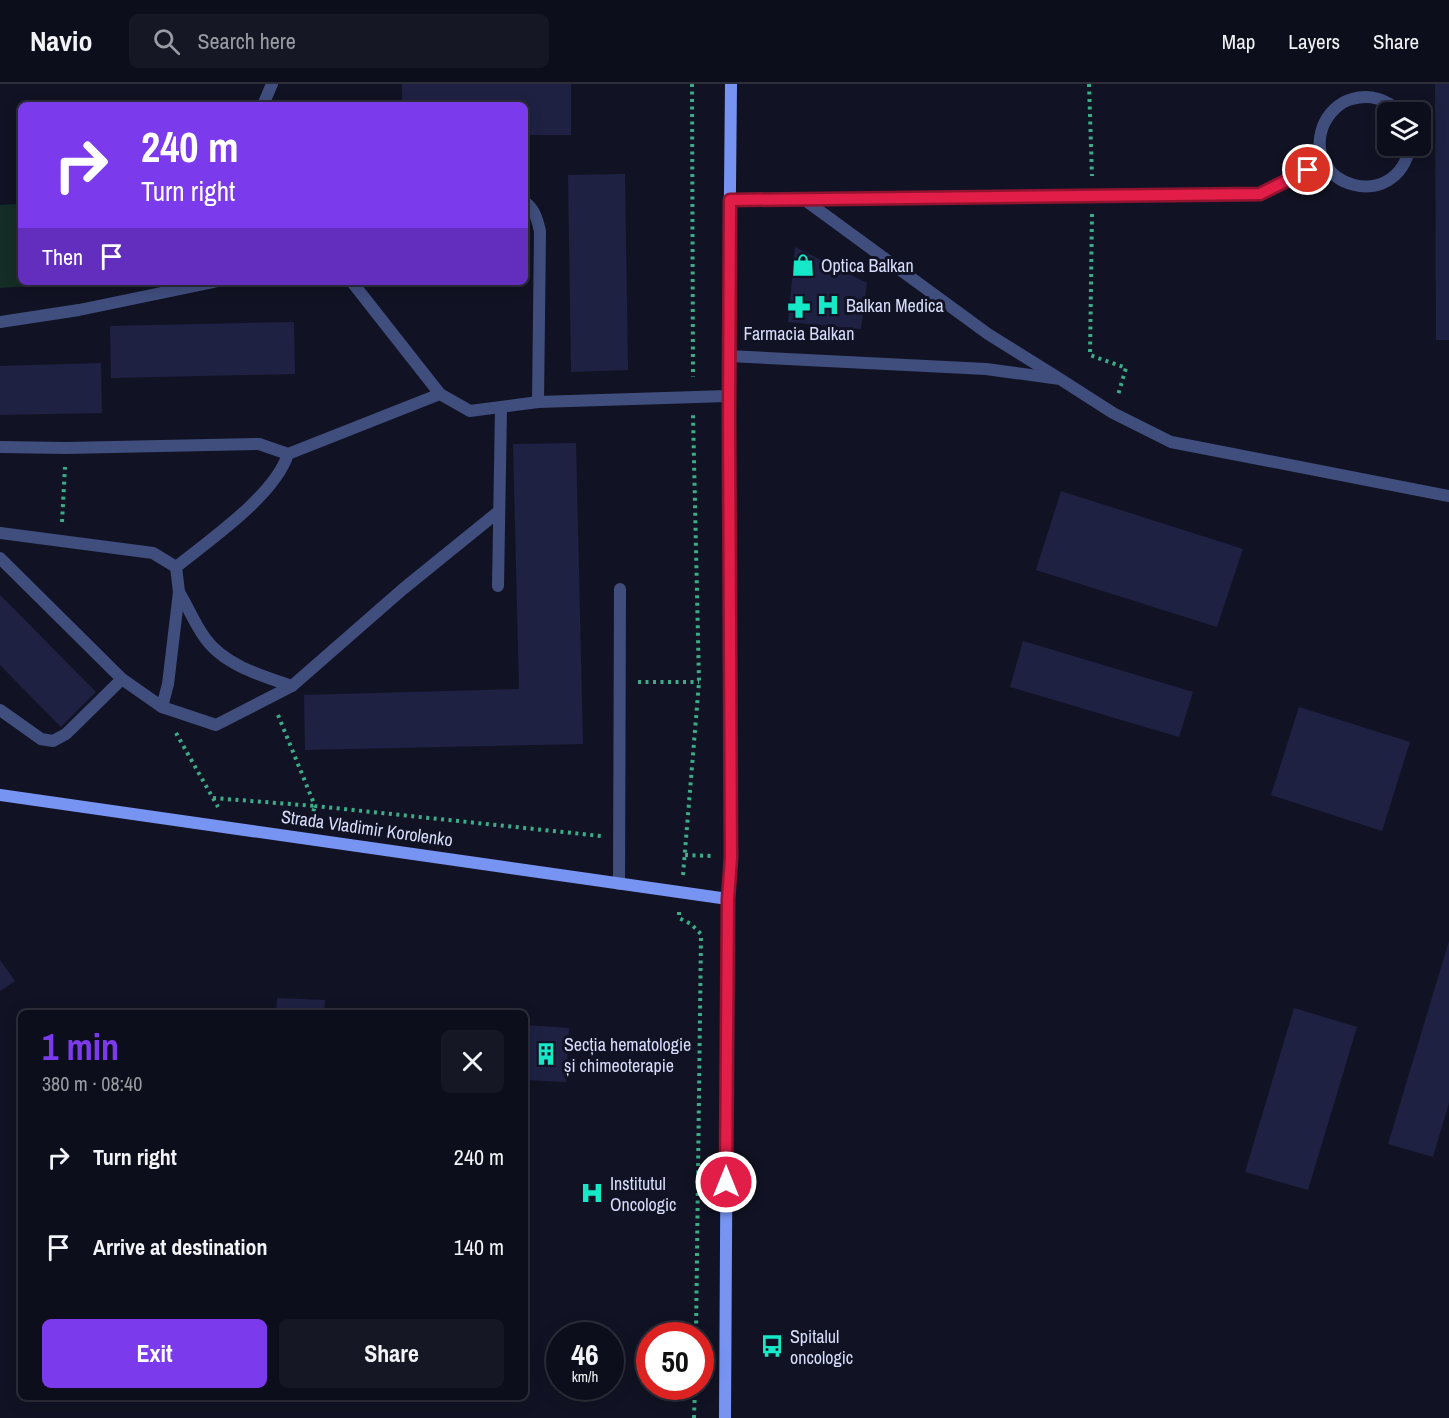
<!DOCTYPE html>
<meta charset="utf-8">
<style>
body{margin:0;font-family:"Archivo Narrow",sans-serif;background:#161724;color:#f1f3f6;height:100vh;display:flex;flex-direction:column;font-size:22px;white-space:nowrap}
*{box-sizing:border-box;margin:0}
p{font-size:20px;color:#9a9ca3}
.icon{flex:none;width:33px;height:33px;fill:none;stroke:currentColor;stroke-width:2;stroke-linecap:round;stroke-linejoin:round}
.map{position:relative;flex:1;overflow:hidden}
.side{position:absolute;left:18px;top:926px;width:510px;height:390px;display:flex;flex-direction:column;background:#0d0e1b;border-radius:9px;box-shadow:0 3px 15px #0003,0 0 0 2px #2d2e3a}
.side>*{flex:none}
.top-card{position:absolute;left:18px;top:18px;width:510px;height:183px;border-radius:9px;box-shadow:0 3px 15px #0003,0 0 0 2px #2d2e3a;background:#7c3aed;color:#fff;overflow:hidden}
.fabs{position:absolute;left:1377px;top:18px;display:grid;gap:12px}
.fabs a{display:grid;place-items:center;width:54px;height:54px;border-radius:9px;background:#0d0e1b;box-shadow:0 3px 15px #0003,0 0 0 2px #2d2e3a;font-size:30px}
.speed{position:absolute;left:546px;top:1238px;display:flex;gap:12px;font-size:30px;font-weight:700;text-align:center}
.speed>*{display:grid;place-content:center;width:78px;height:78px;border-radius:50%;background:#0d0e1b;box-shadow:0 3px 15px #0003,0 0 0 2px #2d2e3a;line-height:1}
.speed small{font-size:15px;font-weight:400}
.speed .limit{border:9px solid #d22;background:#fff;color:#111}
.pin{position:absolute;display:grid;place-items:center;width:51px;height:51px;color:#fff;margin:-26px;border:3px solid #fff;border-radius:50%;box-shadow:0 2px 6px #0007}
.me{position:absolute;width:66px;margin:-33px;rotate:0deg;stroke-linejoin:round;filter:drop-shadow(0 0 4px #0008)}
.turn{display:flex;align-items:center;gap:21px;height:126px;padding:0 24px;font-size:27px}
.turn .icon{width:78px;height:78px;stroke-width:2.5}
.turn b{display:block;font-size:42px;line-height:51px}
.then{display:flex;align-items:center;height:57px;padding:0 24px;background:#0003;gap:12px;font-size:22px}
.round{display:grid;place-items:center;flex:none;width:63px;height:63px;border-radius:9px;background:#161724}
.headline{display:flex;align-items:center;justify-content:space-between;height:102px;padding:0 24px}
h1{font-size:36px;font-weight:700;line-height:45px;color:#7c3aed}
.cta{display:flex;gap:12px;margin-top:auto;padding:12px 24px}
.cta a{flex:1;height:69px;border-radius:9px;background:#7c3aed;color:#fff;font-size:24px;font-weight:700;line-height:69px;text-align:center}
.cta a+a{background:#161724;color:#f1f3f6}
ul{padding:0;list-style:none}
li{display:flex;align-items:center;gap:18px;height:90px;padding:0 24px}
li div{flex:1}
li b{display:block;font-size:22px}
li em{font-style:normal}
header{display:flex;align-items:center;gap:36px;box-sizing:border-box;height:84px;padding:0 30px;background:#0d0e1b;border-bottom:2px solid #2d2e3a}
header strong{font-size:28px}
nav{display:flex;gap:33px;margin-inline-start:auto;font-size:21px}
.search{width:420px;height:54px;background:#161724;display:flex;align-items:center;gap:15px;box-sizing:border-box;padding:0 21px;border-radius:9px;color:#9a9ca3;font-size:22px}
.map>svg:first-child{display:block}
.green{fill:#142d26}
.building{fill:#1f2143}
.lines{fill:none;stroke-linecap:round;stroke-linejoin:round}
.path{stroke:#3bac87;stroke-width:4;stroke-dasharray:3 4.5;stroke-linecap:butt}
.lane{stroke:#404e7e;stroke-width:12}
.secondary{stroke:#7794f2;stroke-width:12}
.route-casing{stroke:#92132f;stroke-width:15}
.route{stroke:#e11d48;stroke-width:10}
.labels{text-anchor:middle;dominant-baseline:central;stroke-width:6;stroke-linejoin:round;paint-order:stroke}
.poi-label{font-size:18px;fill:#d7ddfb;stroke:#111324;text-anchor:start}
.street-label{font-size:18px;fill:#d7ddfb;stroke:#111324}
</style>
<header>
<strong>Navio</strong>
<div class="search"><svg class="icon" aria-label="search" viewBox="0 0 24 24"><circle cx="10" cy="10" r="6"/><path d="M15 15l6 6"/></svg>Search here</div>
<nav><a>Map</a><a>Layers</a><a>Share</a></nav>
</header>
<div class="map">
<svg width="1449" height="1334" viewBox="0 0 1449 1334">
<rect width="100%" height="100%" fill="#111324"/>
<polygon class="green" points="21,120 21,198 95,198 0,204 0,121"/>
<g class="building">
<polygon points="402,0 571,0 571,51 525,51 525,21 402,21"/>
<polygon points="1435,0 1449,0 1449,256 1436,256"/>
<polygon points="625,90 628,286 571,288 568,91"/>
<polygon points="795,163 867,199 861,245 788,238"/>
<polygon points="294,238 295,290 111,294 110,242"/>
<polygon points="101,279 102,329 0,331 0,282"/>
<polygon points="576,359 583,660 305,666 304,611 519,605 513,360"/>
<polygon points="1061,407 1243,465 1217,543 1036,486"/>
<polygon points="0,511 96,608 61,643 0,581"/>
<polygon points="1023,557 1193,608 1179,653 1010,603"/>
<polygon points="1299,623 1410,658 1382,747 1271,711"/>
<polygon points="1449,857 1449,1019 1433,1073 1388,1060"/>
<polygon points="0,876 15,897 0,907"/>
<polygon points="277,914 325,916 324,928 276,928"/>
<polygon points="1294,924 1357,943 1308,1106 1245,1088"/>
<polygon points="525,941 569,944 566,998 525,996"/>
</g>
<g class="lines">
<g class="path">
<polyline points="692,0 693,293"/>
<polyline points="1089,0 1092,92"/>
<polyline points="1092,130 1090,271 1126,284 1118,311"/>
<polyline points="62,438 65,383"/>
<polyline points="638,598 699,598"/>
<polyline points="278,631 315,722 601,752"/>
<polyline points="176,649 218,723"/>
<polyline points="213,714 315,722 310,738"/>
<polyline points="685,771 711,772"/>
<polyline points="683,791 699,598 693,331"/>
<polyline points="679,828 679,834 691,840 701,850 696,1251"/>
<polyline points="694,1334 695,1302"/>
</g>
<g class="lane">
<polyline points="263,21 272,0"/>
<path d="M1399,28C1387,15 1370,10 1352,15C1339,18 1328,30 1323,42C1301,103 1397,131 1410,62"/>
<polyline points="802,114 988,250 1057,293"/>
<polyline points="730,116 1260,110 1324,77"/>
<path d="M525,118C535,126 537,135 540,147L538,318"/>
<polyline points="352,198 440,310"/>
<polyline points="0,238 79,226 214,198"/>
<polyline points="729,272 986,285 1060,295 1113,329 1171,358 1449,412"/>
<polyline points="0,363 66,364 259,360 288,370 440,310 470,327 538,318 728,312"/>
<polyline points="0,449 153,469 176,483 179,508 168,600 162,623 122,595"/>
<polyline points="0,474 122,595 66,650 53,657 41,655 0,626"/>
<path d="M176,483C211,455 275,411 288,370"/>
<polyline points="498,502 501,324"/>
<path d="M179,508C188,523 195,540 205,554C224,581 262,592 292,602"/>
<polyline points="162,623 216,641 292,602 403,505 498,428"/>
<polyline points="619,800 620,505"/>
</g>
<g class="secondary">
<polyline points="0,711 728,815"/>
<polyline points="725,1334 728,815 731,774 728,312 731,0"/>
</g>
</g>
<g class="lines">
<g class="route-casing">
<polyline id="route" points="726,1098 728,815 731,774 729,335 730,116 1260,110 1308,86"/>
</g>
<use href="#route" class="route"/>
</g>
<defs>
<g id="shop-bare" transform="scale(1.8)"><path d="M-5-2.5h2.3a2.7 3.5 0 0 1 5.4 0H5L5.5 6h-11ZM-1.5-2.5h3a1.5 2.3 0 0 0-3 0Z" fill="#16e9c7" stroke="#111324" stroke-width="2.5" paint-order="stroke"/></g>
<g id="hospital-bare" transform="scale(1.8)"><path d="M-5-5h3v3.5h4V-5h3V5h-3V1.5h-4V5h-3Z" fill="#16e9c7" stroke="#111324" stroke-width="2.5" paint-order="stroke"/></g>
<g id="pharmacy-bare" transform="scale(1.8)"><path d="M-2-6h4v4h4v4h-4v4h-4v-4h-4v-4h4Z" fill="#16e9c7" stroke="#111324" stroke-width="2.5" paint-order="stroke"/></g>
<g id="building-bare" transform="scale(1.8)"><path d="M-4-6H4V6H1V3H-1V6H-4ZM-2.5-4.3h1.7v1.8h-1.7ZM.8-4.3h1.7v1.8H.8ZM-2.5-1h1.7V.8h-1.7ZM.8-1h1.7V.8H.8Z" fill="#16e9c7" stroke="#111324" stroke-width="2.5" paint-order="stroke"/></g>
<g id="bus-bare" transform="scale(1.8)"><path d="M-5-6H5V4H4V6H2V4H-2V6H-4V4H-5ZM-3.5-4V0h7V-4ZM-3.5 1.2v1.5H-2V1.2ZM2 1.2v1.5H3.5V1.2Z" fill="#16e9c7" stroke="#111324" stroke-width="2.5" paint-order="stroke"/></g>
</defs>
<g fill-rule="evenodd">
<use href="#shop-bare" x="803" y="181"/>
<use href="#hospital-bare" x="828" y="221"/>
<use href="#pharmacy-bare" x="799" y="223"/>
<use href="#building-bare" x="546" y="970"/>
<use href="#hospital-bare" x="592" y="1109"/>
<use href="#bus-bare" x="772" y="1262"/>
</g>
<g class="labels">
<g class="poi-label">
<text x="821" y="181">Optica Balkan</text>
<text x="846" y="221">Balkan Medica</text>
<text x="799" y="249" text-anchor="middle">Farmacia Balkan</text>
<text x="564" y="960">Secția hematologie<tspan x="564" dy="21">și chimeoterapie</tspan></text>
<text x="610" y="1099">Institutul<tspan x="610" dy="21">Oncologic</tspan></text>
<text x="790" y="1252">Spitalul<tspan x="790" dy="21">oncologic</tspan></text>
</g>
<g class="street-label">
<text transform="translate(367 744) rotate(8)">Strada Vladimir Korolenko</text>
</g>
</g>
</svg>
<div class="fabs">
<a><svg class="icon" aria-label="layers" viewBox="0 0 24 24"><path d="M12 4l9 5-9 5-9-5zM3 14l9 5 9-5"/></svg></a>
</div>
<div class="speed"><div>46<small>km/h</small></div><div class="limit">50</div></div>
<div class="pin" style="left:1308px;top:86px;background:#d93025"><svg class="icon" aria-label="arrive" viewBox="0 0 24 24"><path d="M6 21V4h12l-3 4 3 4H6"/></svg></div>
<svg class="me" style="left:726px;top:1098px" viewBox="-20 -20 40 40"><circle r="17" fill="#e11d48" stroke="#fff" stroke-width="3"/><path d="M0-11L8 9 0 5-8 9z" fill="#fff"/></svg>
<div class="top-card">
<div class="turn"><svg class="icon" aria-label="right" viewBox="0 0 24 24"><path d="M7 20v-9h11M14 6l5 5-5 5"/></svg><div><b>240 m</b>Turn right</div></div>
<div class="then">Then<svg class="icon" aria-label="arrive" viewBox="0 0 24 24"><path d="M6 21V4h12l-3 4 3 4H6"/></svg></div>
</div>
<section class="side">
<div class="headline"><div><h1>1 min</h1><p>380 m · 08:40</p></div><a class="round"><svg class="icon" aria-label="close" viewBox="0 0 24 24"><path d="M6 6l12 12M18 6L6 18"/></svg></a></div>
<ul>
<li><svg class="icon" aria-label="right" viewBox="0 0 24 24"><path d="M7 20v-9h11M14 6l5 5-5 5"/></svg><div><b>Turn right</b></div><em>240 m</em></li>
<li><svg class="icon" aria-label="arrive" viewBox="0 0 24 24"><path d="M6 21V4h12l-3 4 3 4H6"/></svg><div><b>Arrive at destination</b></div><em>140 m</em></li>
</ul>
<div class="cta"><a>Exit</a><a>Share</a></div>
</section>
</div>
